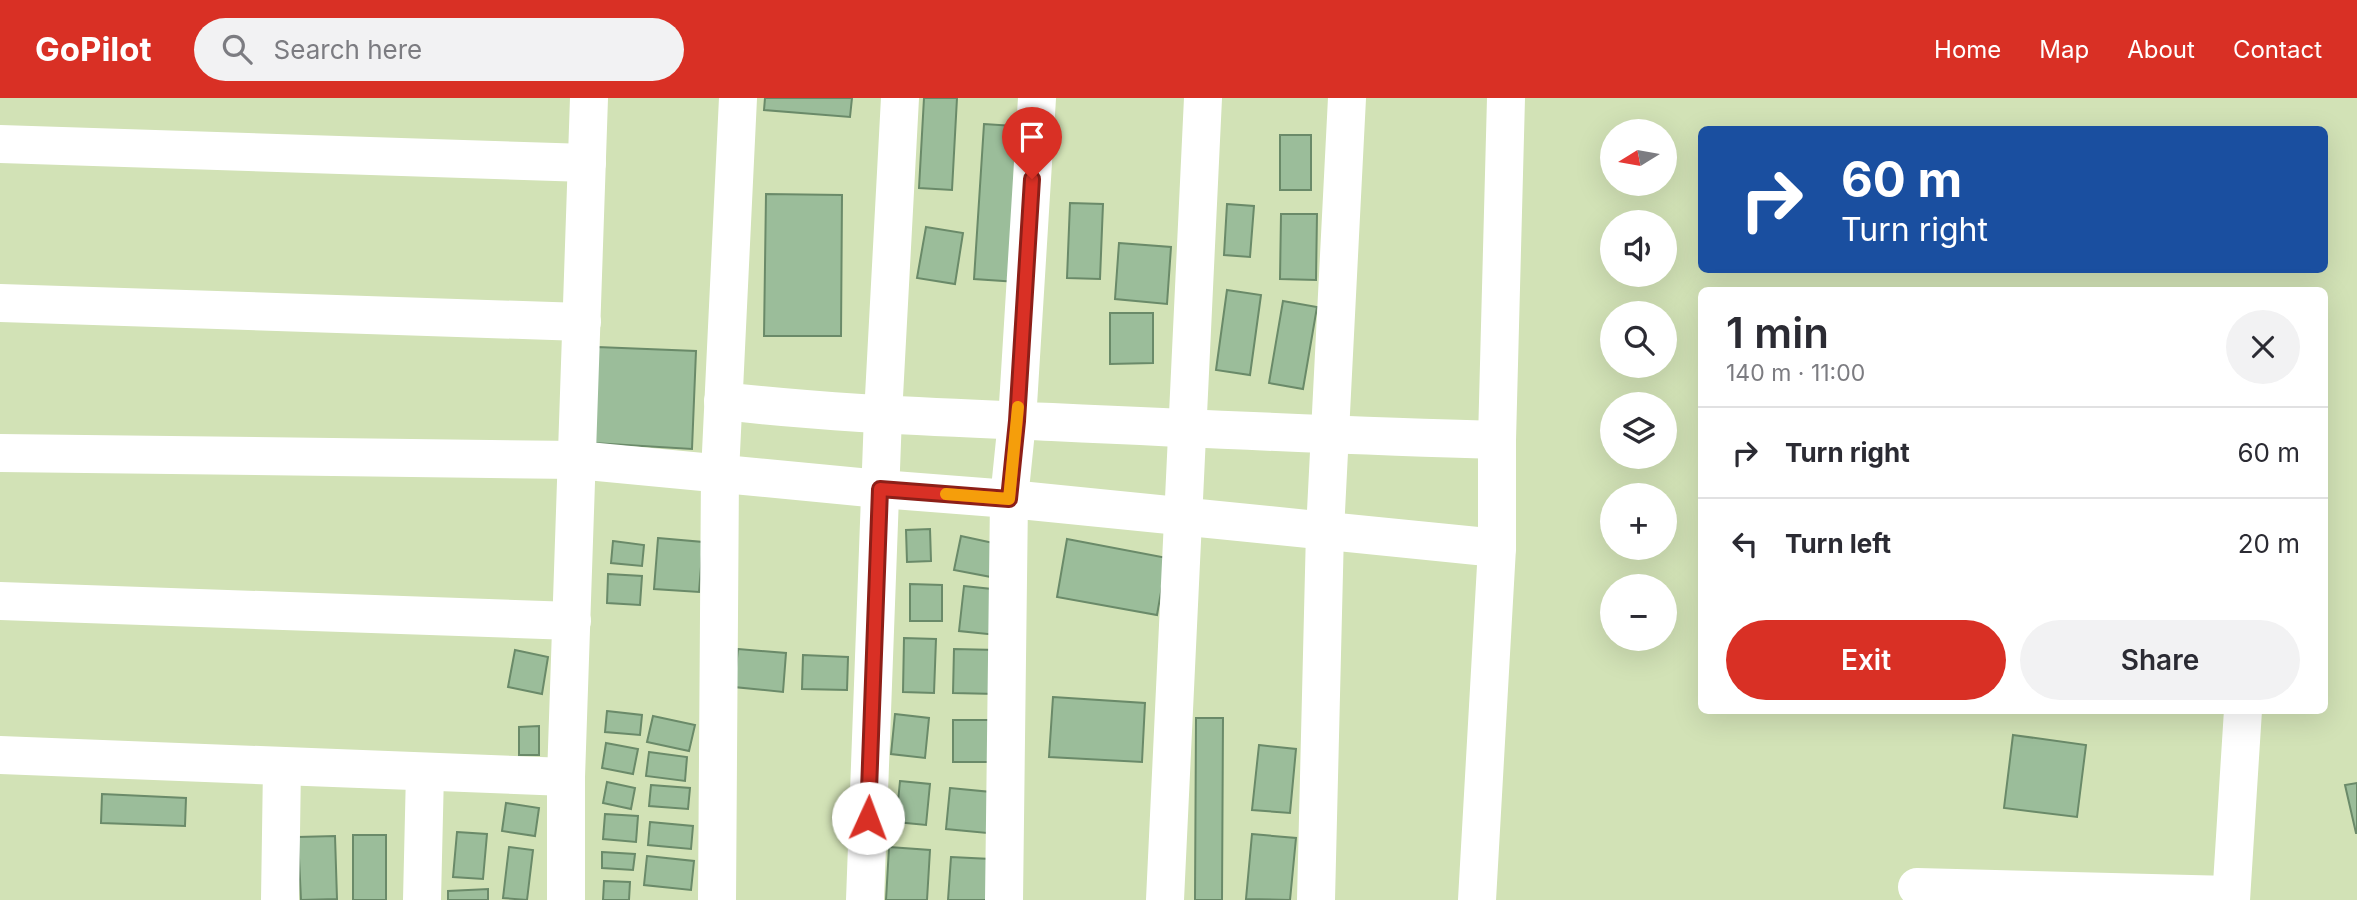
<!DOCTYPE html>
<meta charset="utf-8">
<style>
body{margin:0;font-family:Inter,sans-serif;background:#f2f2f3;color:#2b2b33;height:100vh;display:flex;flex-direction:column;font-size:26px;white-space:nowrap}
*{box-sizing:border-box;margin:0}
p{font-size:23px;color:#7c7c81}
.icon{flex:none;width:38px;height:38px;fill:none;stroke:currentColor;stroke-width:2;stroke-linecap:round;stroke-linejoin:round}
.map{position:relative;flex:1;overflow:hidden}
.drawer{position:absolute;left:1698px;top:189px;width:630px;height:427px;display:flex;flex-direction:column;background:#fff;border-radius:10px;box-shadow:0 7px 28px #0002}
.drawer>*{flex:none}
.banner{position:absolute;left:1698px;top:28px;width:630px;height:147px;border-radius:10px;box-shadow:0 7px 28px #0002;background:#1a4fa0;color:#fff;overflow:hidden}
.needle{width:46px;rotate:259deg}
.buttons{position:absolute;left:1600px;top:21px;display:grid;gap:14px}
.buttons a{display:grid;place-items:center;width:77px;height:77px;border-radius:50%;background:#fff;box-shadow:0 7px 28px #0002;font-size:35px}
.pin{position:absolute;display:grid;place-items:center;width:60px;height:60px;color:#fff;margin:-72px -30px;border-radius:50% 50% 50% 0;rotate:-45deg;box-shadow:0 0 7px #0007}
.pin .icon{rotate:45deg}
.me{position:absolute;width:77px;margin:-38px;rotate:2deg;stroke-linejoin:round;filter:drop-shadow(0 0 5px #0008)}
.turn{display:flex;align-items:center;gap:24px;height:147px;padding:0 28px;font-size:32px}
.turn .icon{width:91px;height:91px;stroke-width:2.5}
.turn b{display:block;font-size:49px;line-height:60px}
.round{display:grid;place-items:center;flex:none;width:74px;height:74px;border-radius:37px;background:#f2f2f3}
.head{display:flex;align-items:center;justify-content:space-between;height:119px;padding:0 28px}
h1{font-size:42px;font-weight:600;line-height:52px}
.button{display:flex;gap:14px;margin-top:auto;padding:14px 28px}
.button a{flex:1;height:80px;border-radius:42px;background:#d93025;color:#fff;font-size:28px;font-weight:600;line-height:80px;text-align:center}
.button a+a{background:#f2f2f3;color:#2b2b33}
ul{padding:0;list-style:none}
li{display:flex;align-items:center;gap:21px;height:91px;padding:0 28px;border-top:2px solid #e1e1e2}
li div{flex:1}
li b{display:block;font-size:26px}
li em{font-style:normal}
header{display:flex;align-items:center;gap:42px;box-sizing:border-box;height:98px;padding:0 35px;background:#d93025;color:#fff}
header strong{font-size:33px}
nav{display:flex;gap:38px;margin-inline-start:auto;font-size:24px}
.search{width:490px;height:63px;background:#f2f2f3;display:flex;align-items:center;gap:18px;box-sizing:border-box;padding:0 24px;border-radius:38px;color:#7c7c81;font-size:26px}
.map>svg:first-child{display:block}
.building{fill:#9bbd9a;stroke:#6a8a69;stroke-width:2}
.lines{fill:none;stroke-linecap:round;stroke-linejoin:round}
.street{stroke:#fff;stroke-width:38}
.route-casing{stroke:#8d1f18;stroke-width:18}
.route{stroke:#d93025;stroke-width:12}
.slow{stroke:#f59e0b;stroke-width:12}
</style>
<header>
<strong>GoPilot</strong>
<div class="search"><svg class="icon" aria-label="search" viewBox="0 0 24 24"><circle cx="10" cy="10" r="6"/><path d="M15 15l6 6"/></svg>Search here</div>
<nav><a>Home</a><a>Map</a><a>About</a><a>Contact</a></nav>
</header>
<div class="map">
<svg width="2357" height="802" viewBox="0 0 2357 802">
<rect width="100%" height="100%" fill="#d2e2b6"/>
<g class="building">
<polygon points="765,0 852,0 850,19 764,12"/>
<polygon points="924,0 957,0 952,92 919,90"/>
<polygon points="984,26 1028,29 1018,184 974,181"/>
<rect x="1280" y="37" width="31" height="55"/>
<polygon points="766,96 842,97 841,238 764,238"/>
<polygon points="1070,105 1103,106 1100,181 1067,180"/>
<polygon points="1227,106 1254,108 1250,159 1224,157"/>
<polygon points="1281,116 1317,116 1316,182 1280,181"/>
<polygon points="926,129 963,135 955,186 917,180"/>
<polygon points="1119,145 1171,149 1167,206 1115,201"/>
<polygon points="1227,192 1261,197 1250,277 1216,272"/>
<polygon points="1283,203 1317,209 1303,291 1269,285"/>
<polygon points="1110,215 1153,215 1153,265 1110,266"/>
<polygon points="597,249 696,253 692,351 593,345"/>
<polygon points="930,431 931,463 907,464 906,432"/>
<polygon points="961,438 998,446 991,479 954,472"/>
<polygon points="658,440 703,444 699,494 654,491"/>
<polygon points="1067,441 1167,460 1157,517 1057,499"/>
<polygon points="613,443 644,447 642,468 611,465"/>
<polygon points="608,476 642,478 640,507 607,505"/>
<polygon points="910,486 942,487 942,523 910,523"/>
<polygon points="964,488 1001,492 997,537 959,533"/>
<polygon points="904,540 936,541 934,595 903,594"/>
<polygon points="738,551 786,555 783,594 734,589"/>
<polygon points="954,551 997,552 996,596 953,595"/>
<polygon points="515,552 548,559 542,596 508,589"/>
<polygon points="803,557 848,559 847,592 802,591"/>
<polygon points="1053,599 1145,605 1142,664 1049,659"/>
<polygon points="607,613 642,617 640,637 605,634"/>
<polygon points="895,616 929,620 925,660 891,656"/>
<polygon points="653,618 695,627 689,653 647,644"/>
<polygon points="1196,620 1223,620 1222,802 1195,802"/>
<rect x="953" y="622" width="43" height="42"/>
<polygon points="539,628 539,657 519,657 519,629"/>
<polygon points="2013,637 2086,647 2077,719 2004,710"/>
<polygon points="606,645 638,651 633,676 602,670"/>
<polygon points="1259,647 1296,651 1290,715 1252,712"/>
<polygon points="649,654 687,659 685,683 646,678"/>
<polygon points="900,683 930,686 926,727 896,724"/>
<polygon points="607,684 635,690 631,711 603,705"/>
<polygon points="2357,685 2357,735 2356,735 2345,687"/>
<polygon points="651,687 690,690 688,711 649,708"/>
<polygon points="950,690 991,694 987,735 946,731"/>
<polygon points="102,696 186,700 185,728 101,725"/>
<polygon points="506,705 539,710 535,738 502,733"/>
<polygon points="605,716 638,718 636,744 603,741"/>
<polygon points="650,724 693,728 691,751 648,747"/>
<polygon points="457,734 487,736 483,781 453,779"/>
<polygon points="1252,736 1296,740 1290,802 1246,801"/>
<rect x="353" y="737" width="33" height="65"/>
<polygon points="335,738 337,801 301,802 298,739"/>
<polygon points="509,749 533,752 527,802 503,800"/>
<polygon points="889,749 930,752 927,802 886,802"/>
<polygon points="602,754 635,756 633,772 602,770"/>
<polygon points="647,758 694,763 691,792 644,787"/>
<polygon points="951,759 991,761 988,802 948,802"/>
<polygon points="604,783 630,784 629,802 603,802"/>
<polygon points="488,791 488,802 448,802 448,793"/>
</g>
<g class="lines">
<g class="street">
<polyline points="0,46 587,65"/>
<polyline points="0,205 582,224"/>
<path d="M723,303C833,316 942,319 1052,324C1200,331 1349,338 1497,342"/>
<polyline points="0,355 577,362 880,391 1009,401 1497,450"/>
<polyline points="0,503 572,523"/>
<polyline points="0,657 566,679"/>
<polyline points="1917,789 2231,797"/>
<polyline points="280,802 282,668"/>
<polyline points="422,802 425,674"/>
<polyline points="566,802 566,679 589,0"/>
<polyline points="717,802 720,375 738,0"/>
<polyline points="865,802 883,317 900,0"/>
<polyline points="1004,802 1009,401 1017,323 1037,0"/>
<polyline points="1165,802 1203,0"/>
<polyline points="1316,802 1325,433 1347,0"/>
<polyline points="1477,802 1497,450 1497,342 1506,0"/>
<polyline points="2231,802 2243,612"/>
</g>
</g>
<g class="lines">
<g class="route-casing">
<polyline id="route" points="868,720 880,391 1009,401 1017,323 1032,81"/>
</g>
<use href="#route" class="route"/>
<polyline class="slow" points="946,396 1009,401 1018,309"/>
</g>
</svg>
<div class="buttons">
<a><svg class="needle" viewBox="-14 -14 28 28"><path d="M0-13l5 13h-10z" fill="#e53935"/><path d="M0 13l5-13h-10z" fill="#7c7c81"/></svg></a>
<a><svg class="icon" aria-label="sound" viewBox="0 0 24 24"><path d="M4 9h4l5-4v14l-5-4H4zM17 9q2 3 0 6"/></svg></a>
<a><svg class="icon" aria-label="search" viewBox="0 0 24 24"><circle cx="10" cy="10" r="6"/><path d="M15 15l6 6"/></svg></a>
<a><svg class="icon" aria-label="layers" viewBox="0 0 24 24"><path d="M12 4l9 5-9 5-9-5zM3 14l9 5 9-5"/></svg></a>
<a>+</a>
<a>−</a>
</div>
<div class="pin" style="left:1032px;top:81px;background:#d93025"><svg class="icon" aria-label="arrive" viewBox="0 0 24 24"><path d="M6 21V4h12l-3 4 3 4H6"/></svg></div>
<svg class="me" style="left:868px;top:720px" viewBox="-20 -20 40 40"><circle r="19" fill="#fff"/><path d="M0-13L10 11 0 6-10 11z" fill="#d93025"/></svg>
<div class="banner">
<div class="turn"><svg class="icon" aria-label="right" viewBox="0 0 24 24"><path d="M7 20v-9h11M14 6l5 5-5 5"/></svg><div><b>60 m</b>Turn right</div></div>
</div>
<section class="drawer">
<div class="head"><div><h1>1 min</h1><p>140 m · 11:00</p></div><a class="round"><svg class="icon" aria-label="close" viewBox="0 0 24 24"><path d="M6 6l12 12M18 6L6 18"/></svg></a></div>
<ul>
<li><svg class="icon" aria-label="right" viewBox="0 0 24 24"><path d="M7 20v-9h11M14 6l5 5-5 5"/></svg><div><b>Turn right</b></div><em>60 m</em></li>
<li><svg class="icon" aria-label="left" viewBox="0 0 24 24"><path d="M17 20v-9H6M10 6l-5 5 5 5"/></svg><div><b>Turn left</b></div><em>20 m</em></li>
</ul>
<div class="button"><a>Exit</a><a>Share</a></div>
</section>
</div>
